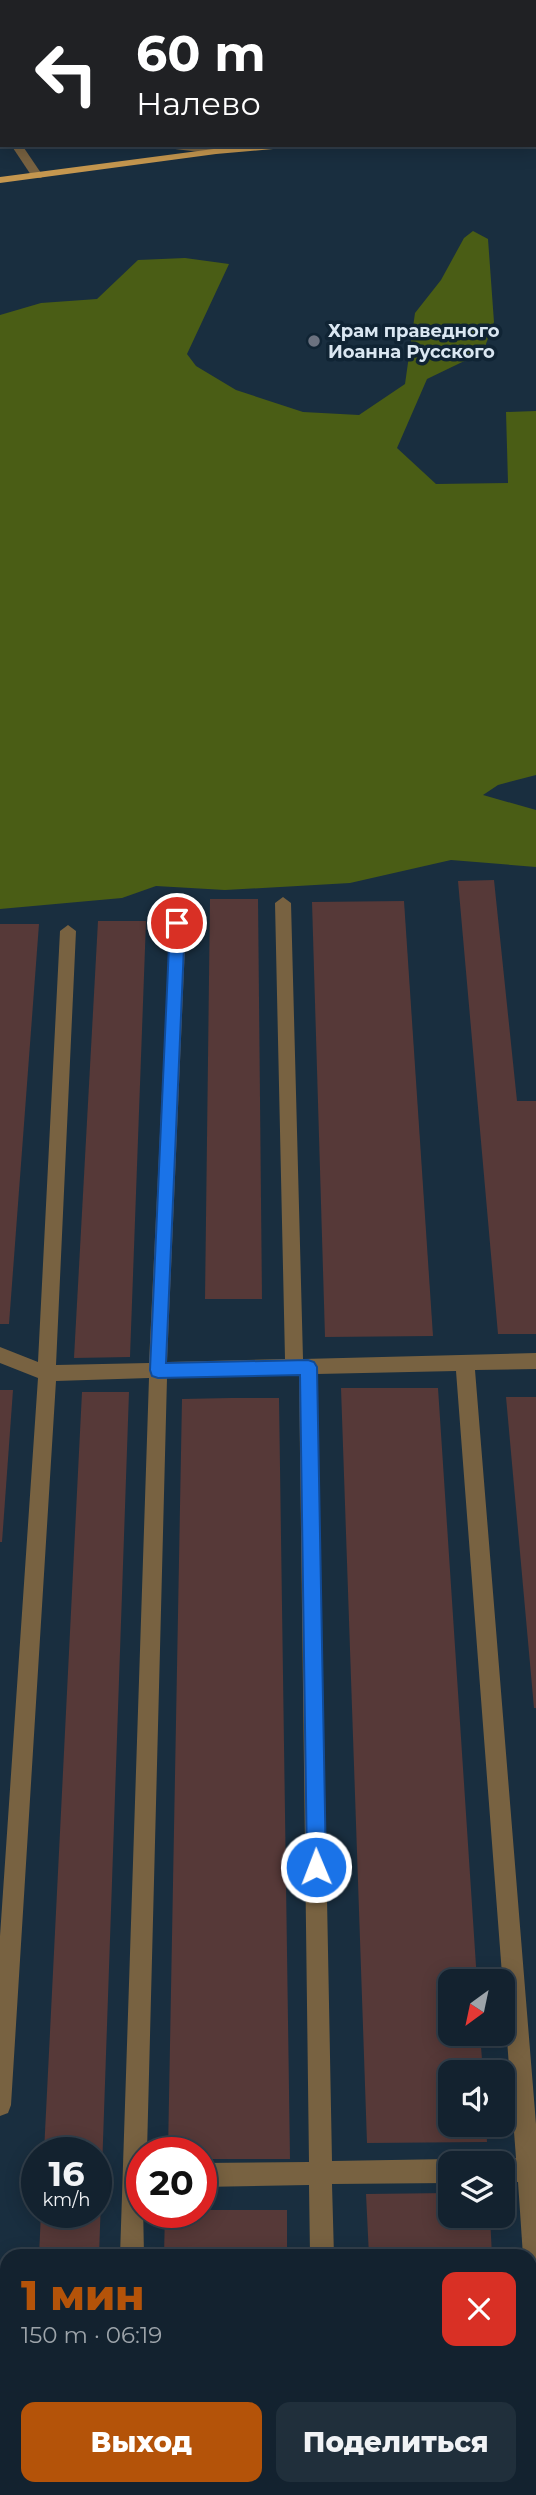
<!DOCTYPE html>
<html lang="ru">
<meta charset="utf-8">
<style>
body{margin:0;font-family:Montserrat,sans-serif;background:#202f3b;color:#f1f3f6;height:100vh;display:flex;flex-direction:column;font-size:26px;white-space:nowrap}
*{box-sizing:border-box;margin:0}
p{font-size:23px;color:#9da4aa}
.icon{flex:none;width:38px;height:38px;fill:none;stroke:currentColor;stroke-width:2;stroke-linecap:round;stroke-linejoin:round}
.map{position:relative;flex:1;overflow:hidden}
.sheet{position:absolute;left:0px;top:2249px;width:537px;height:247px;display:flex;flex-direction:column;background:#13222f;border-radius:21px 21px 0 0;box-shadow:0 4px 18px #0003,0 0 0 2px #323f4b}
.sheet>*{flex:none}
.hud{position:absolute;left:0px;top:0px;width:537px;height:147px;box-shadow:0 4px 18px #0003,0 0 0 2px #323f4b;background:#202124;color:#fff;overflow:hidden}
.needle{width:46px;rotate:213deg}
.tools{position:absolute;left:438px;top:1969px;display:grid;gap:14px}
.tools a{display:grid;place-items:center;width:77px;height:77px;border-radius:14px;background:#13222f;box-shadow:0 4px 18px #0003,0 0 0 2px #323f4b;font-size:35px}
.speed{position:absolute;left:21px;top:2137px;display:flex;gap:14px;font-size:35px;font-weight:700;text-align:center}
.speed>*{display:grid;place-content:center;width:91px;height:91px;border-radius:50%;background:#13222f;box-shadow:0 4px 18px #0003,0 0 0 2px #323f4b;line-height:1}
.speed small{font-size:18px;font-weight:400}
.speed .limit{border:10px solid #d22;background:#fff;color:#111}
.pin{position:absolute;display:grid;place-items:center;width:60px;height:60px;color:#fff;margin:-30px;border:4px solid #fff;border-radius:50%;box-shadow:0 2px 7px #0007}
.me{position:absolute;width:77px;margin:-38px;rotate:359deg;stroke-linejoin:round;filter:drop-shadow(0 0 5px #0008)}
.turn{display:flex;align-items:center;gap:24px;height:147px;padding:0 21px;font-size:32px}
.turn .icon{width:91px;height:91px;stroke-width:2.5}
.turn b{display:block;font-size:49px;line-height:60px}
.round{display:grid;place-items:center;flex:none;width:74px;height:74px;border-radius:14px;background:#202f3b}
.head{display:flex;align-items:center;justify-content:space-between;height:119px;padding:0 21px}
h1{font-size:42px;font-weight:800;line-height:52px;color:#b45309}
.action{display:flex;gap:14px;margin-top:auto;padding:14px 21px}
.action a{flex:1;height:80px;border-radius:14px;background:#b45309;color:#fff;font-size:28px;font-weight:800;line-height:80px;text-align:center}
.action a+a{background:#202f3b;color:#f1f3f6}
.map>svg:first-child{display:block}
.forest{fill:#4a5d15}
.building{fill:#563938}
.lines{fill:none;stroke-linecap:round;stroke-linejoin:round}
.minor{fill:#786241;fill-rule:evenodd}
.major{fill:#c5974f;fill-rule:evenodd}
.route{fill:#1a73e8;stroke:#114b97;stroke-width:2}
.worship-dot{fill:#6b7280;stroke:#102434;stroke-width:2.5}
.labels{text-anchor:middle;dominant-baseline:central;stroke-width:7;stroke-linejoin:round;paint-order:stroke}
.far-poi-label{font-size:18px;font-weight:bold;fill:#dae7f2;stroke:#102434;text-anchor:start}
</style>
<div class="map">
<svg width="536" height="2495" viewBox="0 0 536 2495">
<rect width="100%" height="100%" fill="#192e3f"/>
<polygon class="forest" points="473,231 488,239 494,322 483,352 427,379 397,448 436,484 508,483 506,412 536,411 536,775 498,785 483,795 536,810 536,867 451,860 350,883 225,890 156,886 122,898 0,909 0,315 41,303 97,299 138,260 185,258 229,264 187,354 196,366 236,390 303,412 359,415 405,384 415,313 441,280 464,238"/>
<g class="building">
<polygon points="494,880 517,1101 536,1101 536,1334 498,1334 458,881"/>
<polygon points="210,899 258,899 262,1299 205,1299"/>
<polygon points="404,901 433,1336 325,1337 312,902"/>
<polygon points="98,921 146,921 130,1357 74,1358"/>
<polygon points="0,924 39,924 9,1324 0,1324"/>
<polygon points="341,1388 438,1388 477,1981 450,1981 450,2034 480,2034 483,2072 450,2072 450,2124 486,2124 487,2142 367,2143"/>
<polygon points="0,1390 13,1390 2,1542 0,1542"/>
<polygon points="82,1392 129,1392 99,2256 39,2256 41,2212 96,2212 96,2152 44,2152"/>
<polygon points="506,1397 536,1397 536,1708 534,1708"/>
<polygon points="231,1398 279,1398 290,2159 201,2159 201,2152 168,2152 182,1399"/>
<polygon points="450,2193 450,2216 490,2216 492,2256 369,2256 366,2194"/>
<polygon points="201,2210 287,2210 287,2256 164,2256 165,2212"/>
<polygon points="28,2488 91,2488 90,2495 27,2495"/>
<rect x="160" y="2488" width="130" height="7"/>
<polygon points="376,2488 507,2488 508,2495 377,2495"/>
</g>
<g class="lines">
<g class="minor">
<rect x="0" y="101" width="2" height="7"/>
<rect x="0" y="118" width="2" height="9"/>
<polygon points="11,145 22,145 43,176 41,178 33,178"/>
<polygon points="162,145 196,145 221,151 216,154 167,148"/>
<polygon points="283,897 291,903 303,1359 536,1353 536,1369 475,1370 536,2124 536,2281 530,2278 530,2256 523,2256 518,2182 502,2182 502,2163 493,2163 502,2158 516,2158 456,1371 317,1374 332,2161 450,2159 458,2163 450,2163 450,2183 332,2184 334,2256 310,2256 309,2185 201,2187 201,2163 309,2162 299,1375 167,1378 147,2152 142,2152 144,2256 120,2256 149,1378 56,1381 11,2105 8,2113 0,2116 0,1936 38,1378 0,1363 0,1347 38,1362 60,931 68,925 76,931 56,1365 149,1363 170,923 178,917 186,923 167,1362 285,1359 275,903"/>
<rect x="113" y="2488" width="26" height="7"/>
<polygon points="313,2488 338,2488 339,2495 313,2495"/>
</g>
<polygon class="major" points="244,145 289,145 284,148 216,154 0,183 0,177"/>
</g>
<polygon class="route" points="177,918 185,923 166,1363 308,1360 314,1362 317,1367 326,1867 323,1874 316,1876 309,1874 307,1867 300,1375 158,1378 152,1376 150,1370 170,923"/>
<circle class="worship-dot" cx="314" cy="341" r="7"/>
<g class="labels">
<g class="far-poi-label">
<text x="328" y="331">Храм праведного<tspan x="328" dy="21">Иоанна Русского</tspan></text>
</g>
</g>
</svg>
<div class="tools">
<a><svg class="needle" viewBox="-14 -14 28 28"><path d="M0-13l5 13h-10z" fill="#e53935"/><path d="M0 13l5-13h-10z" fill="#9da4aa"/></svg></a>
<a><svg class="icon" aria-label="sound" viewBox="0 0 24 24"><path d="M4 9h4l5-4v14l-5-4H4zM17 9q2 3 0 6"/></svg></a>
<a><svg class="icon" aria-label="layers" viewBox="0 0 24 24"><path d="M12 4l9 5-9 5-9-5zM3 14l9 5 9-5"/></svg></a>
</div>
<div class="speed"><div>16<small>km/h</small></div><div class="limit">20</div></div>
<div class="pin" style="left:177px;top:923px;background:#d93025"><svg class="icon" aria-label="arrive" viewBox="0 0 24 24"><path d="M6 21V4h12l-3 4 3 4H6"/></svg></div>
<svg class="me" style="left:316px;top:1867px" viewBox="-20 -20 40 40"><circle r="17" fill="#1a73e8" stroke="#fff" stroke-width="3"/><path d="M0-11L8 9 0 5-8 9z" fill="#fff"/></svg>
<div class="hud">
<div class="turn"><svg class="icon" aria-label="left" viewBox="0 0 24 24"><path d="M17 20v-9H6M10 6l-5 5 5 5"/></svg><div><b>60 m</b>Налево</div></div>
</div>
<section class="sheet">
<div class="head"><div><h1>1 мин</h1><p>150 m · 06:19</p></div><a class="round" style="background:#d93025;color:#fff"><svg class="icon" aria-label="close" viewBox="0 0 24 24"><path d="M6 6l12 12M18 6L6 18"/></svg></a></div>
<div class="action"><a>Выход</a><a>Поделиться</a></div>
</section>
</div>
